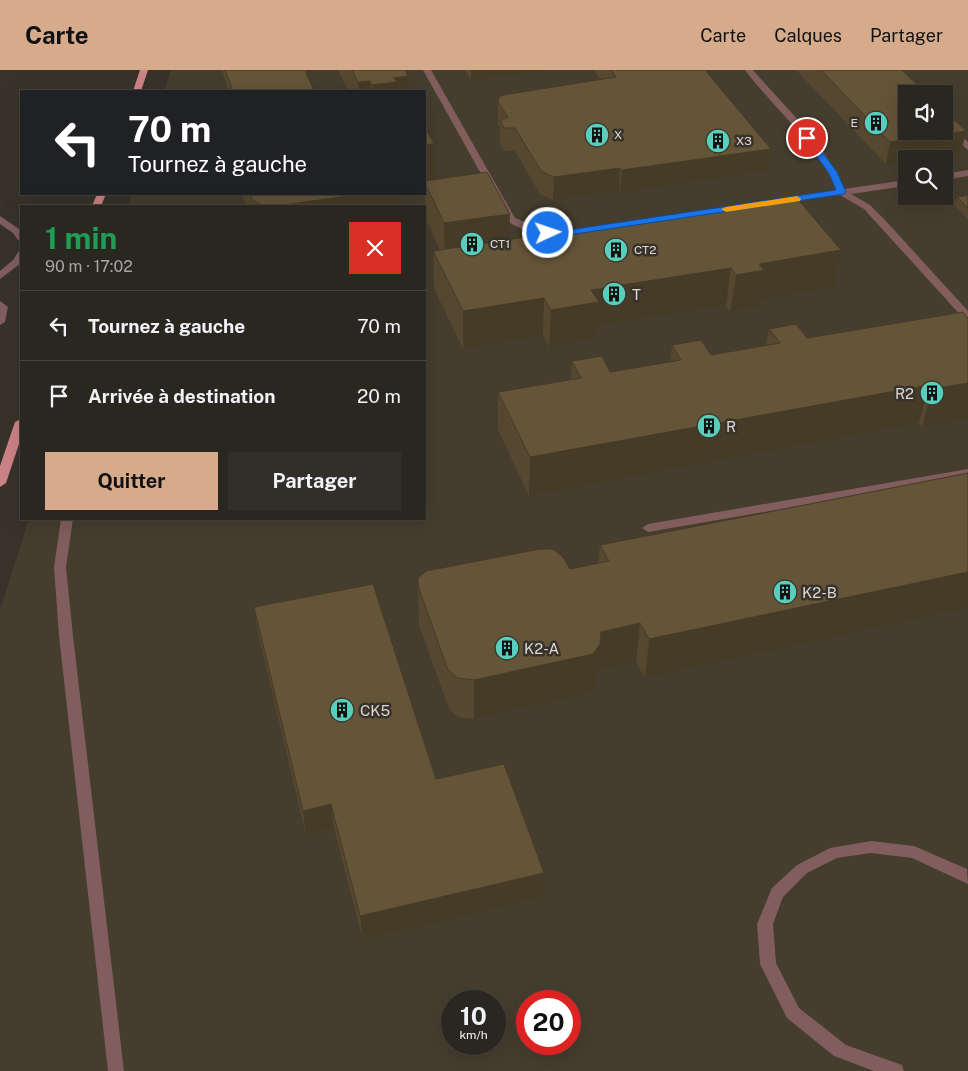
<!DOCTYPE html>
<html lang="fr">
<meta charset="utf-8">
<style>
body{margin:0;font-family:"Public Sans",sans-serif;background:#322e29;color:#f1f3f6;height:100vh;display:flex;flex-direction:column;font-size:19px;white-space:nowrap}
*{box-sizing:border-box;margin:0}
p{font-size:16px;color:#a5a5a5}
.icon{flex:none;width:28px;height:28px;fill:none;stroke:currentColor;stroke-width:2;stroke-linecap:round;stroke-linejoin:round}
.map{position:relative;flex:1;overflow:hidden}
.drawer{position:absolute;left:20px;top:135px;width:406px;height:315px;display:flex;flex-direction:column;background:#2a2620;border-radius:0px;box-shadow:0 5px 20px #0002,0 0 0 1px #46433e}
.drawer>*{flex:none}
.banner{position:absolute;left:20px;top:20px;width:406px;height:105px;border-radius:0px;box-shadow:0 5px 20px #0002,0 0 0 1px #46433e;background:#202124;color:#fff;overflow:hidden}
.fabs{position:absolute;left:898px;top:15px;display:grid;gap:10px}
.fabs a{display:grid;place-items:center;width:55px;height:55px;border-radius:0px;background:#2a2620;box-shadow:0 5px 20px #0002,0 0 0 1px #46433e;font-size:25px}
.speed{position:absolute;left:441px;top:920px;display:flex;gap:10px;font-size:25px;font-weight:700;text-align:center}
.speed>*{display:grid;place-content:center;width:65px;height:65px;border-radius:50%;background:#2a2620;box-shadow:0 5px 20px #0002,0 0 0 1px #46433e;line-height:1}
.speed small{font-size:12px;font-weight:400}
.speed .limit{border:8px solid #d22;background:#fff;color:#111}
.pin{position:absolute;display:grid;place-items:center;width:42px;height:42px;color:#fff;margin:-21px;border:2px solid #fff;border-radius:50%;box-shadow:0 1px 5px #0007}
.me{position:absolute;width:55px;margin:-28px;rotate:87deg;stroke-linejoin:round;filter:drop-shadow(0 0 4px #0008)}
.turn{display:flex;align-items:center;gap:18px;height:105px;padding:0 25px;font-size:22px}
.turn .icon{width:65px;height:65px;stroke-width:2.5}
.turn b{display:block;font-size:35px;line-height:42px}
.round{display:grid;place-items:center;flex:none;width:52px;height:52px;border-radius:0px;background:#322e29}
.headline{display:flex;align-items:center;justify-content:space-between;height:85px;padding:0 25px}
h1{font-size:30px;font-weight:700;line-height:38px;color:#1e9e55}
.primary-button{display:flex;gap:10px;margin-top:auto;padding:10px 25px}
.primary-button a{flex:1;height:58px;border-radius:0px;background:#d6ab8b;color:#111;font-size:20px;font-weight:700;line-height:58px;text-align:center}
.primary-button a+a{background:#322e29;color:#f1f3f6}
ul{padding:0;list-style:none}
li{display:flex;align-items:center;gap:15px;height:70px;padding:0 25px;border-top:1px solid #46433e}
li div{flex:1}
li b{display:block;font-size:19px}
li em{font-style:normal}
header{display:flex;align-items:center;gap:30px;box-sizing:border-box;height:70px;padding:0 25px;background:#d6ab8b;color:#111}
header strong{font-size:24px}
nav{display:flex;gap:28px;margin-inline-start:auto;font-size:18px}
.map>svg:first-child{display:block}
.built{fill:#453d2e;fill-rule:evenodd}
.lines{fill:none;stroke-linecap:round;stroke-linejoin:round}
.minor{fill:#815d5e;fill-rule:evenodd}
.major{fill:#cc8386;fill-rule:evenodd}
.wall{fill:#564830}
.shaded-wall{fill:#463b27}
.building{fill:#645438;stroke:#463b27}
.route{fill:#1a73e8;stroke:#114b97}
.slow{fill:#f59e0b}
.labels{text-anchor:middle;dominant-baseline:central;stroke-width:5;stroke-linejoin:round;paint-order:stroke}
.far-poi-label{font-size:12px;fill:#ddd9d4;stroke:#38332a;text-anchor:start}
.poi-label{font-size:15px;fill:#ddd9d4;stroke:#38332a;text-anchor:start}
</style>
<header>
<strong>Carte</strong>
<nav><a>Carte</a><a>Calques</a><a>Partager</a></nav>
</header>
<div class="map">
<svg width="968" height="1001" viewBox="0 0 968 1001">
<rect width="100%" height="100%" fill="#38332a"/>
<path class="built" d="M171,0H968V1001H0V540L29,449H425V136H128L132,124H425V21H164ZM906,24H944V61H906ZM906,89H944V126H906ZM452,931H495V974H452ZM528,931H570V974H528Z"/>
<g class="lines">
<g class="minor">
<path d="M423,0H431L515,148L540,158L574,160V164C552,169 528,163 508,152Z"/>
<path d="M745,0H753C784,36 827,75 844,119L906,110V116L851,124L870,135L885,150L968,241V250L964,249L864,139L840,125L778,133L776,131L781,128L836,120C817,73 775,40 745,0Z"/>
<polygon points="944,51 968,72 968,80 944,59"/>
<polygon points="968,100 968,106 944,110 944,104"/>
<polygon points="0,146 19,159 21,171 18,170 13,163 0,154"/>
<polygon points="21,181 20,194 0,209 0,201 13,190 18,182"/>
<polygon points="0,231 8,237 5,252 0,255"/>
<polygon points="968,399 968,407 648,462 642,458 648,454"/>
<polygon points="61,449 73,449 66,497 73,566 124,1001 108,1001 59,566 54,497"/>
<polygon points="871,771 914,776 967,799 968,814 912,788 871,783 837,788 807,803 783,827 773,854 776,893 799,938 846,975 902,995 904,1001 874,1001 834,986 787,948 760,894 757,854 772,818 797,795 830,778"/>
</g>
<g class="major">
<polygon points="140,0 148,0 141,21 133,21"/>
<polygon points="97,124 106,124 101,136 92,136"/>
<polygon points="21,349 21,368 6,413 0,417 0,396 15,352"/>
</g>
</g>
<g class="wall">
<polygon points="222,0 305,0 314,21 229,21"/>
<polygon points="338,0 405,0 408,6 409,21 348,21"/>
<polygon points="465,0 556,0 471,10"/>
<polygon points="593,0 705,0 771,79 768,101 620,123 619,121 553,130 540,124 515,81 504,81 500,73 500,58 498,54 498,32 601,10"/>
<polygon points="796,0 902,0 966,61 961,83 923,89 906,89 886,94"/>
<polygon points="425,111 510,170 841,180 834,217 760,229 759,237 730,242 726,235 597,256 596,269 549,277 543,265 463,279 434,218 433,181 440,180 425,147"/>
<polygon points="242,124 399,124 399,136 246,136"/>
<polygon points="968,125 968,149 954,135 957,127"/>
<polygon points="968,248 968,349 922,357 919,353 529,426 498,360 498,322 571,309 572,291 610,302 670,292 672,275 711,285 766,275 769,259 807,268"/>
<polygon points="968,403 968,538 645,608 636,592 598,601 597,613 590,623 474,649 458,647 449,639 419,555 418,516 570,499 598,493 600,475"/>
<polygon points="254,537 436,709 544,803 543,827 363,870 334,758 306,765 258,562"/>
</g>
<g class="shaded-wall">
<polygon points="471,0 556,0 471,10"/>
<polygon points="408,6 409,21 373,21 372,15 394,8"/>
<polygon points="370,11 371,21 359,21 358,12"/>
<polygon points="966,61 961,83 923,89 906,89 906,91 886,94 890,72"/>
<polygon points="434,74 435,109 425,111 425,75"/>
<polygon points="771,79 768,101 620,123 622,100"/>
<polygon points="620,98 619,121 553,130 554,107"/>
<polygon points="362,124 399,124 399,136 276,136"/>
<polygon points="510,144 509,180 445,190 444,153"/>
<polygon points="841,180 834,217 760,229 759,237 730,242 736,205 759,194"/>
<polygon points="731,198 726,235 597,256 596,269 549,277 551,240 591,220"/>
<polygon points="544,228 543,265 463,279 463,241"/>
<polygon points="968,313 968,349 922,357 932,319"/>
<polygon points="929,315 919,353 529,426 530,387"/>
<polygon points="968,502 968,538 645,608 649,569"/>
<polygon points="640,553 636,592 598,601 597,613 590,623 474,649 474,610 601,562"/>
<polygon points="331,734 334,758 306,765 303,741"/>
<polygon points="544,803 543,827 363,870 360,846"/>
</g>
<g class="building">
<polygon points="225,0 305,0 314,21 233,21"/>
<polygon points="352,0 405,0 408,6 394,8 397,12 372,15 370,11 358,12"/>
<polygon points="611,0 705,0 771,79 622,100 620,98 554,107 541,101 515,58 504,58 500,51 508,47 498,32 499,27 503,25 616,7"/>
<polygon points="821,0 902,0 927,24 906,24 906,61 944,61 944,40 966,61 890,72"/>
<polygon points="425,61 427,61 434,74 425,75"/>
<polygon points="487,102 510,144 444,153 425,113 425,111"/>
<polygon points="250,124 362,124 276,136 264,136 253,131"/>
<polygon points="968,125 968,138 957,127"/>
<polygon points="795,126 841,180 759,194 764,200 736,205 731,198 591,220 599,232 551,240 544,228 463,241 433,181"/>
<polygon points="963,242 968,248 968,313 932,319 929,315 530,387 498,322 581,308 572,291 602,286 610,302 681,290 672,275 701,270 711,285 780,273 769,259 796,254 807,268"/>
<polygon points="968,403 968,502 649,569 640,553 601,562 600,574 593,584 474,610 458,608 448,600 418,516 418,508 426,501 540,479 553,479 563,487 570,499 609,491 600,475"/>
<polygon points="373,514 436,709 504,694 544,803 360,846 331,734 303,741 254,537"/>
</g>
<polygon class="route" points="804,66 810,66 837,102 846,122 844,124 575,164 548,166 544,163 548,160 575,159 836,120 829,103 803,68"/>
<polygon class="slow" points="797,126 801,129 800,131 726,142 721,139 726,137"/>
<defs>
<g id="building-disc" transform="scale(1.25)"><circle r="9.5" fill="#5acebd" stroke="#38332a"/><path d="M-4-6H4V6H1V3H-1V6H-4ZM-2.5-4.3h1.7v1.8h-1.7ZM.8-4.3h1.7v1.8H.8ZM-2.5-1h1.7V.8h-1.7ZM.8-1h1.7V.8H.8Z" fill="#111"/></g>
</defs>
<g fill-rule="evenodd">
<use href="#building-disc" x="876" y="53"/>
<use href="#building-disc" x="597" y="65"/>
<use href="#building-disc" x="718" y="71"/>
<use href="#building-disc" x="472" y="174"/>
<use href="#building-disc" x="616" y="180"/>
<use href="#building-disc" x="614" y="224"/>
<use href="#building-disc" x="932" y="323"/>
<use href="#building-disc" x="709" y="356"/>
<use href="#building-disc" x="785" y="522"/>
<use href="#building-disc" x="507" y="578"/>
<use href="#building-disc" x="342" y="640"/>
</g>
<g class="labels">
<g class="far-poi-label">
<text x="858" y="53" text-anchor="end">E</text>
<text x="614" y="65">X</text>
<text x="736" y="71">X3</text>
<text x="490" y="174">CT1</text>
<text x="634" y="180">CT2</text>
</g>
<g class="poi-label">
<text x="632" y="224">T</text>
<text x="914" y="323" text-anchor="end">R2</text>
<text x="726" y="356">R</text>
<text x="802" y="522">K2-B</text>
<text x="524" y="578">K2-A</text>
<text x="360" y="640">CK5</text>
</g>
</g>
</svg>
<div class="fabs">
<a><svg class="icon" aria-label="sound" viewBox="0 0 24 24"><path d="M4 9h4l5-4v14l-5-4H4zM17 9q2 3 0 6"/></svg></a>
<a><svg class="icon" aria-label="search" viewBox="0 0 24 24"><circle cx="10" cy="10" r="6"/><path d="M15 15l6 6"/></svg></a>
</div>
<div class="speed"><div>10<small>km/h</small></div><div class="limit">20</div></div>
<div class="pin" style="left:807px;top:68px;background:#d93025"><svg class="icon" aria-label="arrive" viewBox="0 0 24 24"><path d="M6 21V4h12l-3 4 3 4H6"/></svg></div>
<svg class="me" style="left:548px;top:163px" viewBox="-20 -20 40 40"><circle r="17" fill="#1a73e8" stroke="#fff" stroke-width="3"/><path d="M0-11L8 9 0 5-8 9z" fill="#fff"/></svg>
<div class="banner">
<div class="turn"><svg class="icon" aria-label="left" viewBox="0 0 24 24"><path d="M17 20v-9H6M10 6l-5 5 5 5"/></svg><div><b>70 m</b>Tournez à gauche</div></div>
</div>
<section class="drawer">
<div class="headline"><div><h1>1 min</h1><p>90 m · 17:02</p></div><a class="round" style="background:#d93025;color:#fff"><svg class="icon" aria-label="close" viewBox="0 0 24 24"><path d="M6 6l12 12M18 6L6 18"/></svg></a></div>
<ul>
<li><svg class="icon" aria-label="left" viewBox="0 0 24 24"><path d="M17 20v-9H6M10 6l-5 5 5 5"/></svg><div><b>Tournez à gauche</b></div><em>70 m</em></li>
<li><svg class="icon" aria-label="arrive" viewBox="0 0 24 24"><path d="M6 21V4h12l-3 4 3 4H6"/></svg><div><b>Arrivée à destination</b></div><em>20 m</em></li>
</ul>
<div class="primary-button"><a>Quitter</a><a>Partager</a></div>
</section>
</div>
